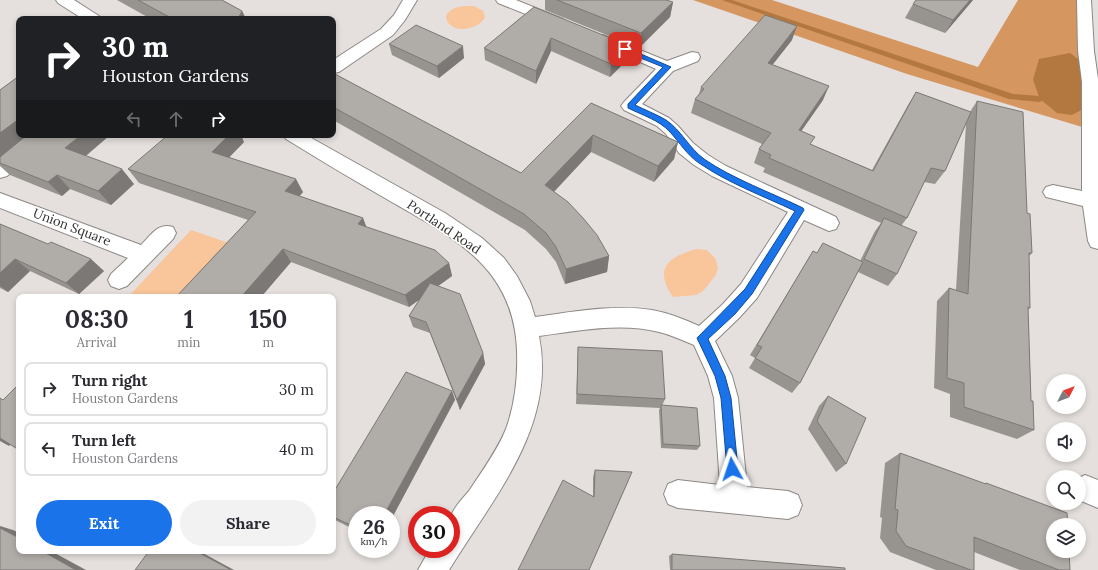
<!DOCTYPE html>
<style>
body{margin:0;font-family:Lora,serif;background:#f2f2f3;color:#2b2b33;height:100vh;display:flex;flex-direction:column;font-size:15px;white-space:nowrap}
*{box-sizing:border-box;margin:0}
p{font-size:13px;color:#7c7c81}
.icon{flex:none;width:22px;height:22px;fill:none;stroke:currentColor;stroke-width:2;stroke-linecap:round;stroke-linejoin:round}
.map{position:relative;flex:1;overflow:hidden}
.sheet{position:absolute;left:16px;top:294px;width:320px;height:260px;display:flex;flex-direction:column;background:#fff;border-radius:8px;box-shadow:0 2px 6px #0003}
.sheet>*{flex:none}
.banner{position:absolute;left:16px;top:16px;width:320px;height:122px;border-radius:8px;box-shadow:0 2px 6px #0003;background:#202124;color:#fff;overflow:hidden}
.needle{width:26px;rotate:48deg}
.controls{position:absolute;left:1046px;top:374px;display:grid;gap:8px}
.controls a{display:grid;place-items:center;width:40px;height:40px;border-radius:50%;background:#fff;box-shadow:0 2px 6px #0003;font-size:20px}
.speed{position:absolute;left:348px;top:506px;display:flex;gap:8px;font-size:20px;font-weight:700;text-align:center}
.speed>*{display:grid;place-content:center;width:52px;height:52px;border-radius:50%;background:#fff;box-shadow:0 2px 6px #0003;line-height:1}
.speed small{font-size:10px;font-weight:400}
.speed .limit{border:6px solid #d22;background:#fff;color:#111}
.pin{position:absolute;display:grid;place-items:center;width:34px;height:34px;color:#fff;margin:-17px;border-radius:8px;box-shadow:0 2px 6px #0006}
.me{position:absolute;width:44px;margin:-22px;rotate:355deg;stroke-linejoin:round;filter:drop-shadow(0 0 3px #0008)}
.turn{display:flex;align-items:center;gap:14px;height:84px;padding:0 20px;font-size:18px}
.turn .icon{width:52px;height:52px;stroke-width:2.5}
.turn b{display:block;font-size:28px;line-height:34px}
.lanes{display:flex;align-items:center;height:38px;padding:0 20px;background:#0003;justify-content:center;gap:20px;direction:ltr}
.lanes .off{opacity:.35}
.eta{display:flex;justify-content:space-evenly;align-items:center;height:68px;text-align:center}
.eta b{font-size:24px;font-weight:700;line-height:28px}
.action{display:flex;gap:8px;margin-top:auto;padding:8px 20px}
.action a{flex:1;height:46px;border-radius:24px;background:#1a73e8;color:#fff;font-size:16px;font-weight:700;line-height:46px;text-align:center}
.action a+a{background:#f2f2f3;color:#2b2b33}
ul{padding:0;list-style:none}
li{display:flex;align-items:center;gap:12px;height:54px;margin:0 8px 6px;padding:0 12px;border:2px solid #e1e1e2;border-radius:8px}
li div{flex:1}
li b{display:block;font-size:15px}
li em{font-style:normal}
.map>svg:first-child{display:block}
.green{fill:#f9c59b}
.forest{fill:#d59660}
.water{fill:#b37740}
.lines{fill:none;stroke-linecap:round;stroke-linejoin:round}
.stream{fill:#b37740;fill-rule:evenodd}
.minor-casing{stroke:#8c8885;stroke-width:2}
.minor{fill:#fff;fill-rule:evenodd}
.wall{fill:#979490}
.shaded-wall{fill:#7b7876}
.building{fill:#b0aca8;stroke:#7b7876}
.route{fill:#1a73e8;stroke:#114b97}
.labels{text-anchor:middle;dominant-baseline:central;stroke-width:3.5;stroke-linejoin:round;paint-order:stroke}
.street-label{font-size:13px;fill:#302f2d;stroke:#fff}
</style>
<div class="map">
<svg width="1098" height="570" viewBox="0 0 1098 570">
<rect width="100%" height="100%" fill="#e5e0dd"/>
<g class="green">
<path d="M468,6H474L483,11L485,17C479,31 447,35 446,16C450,8 459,6 468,6Z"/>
<polygon points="191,230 229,243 181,297 128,297"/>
<path d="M697,249L707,250L715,258L718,267L716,275L703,291L696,295L673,297C653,268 668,257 697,249Z"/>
</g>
<polygon class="forest" points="693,0 772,0 978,67 1018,0 1086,0 1092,130 907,74"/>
<polygon class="water" points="1070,53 1087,66 1087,107 1072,115 1057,113 1040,99 1033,80 1039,59"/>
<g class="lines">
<polygon class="stream" points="722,0 732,0 1013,94 1040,96 1044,99 1040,102 1009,99"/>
<g class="minor-casing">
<g id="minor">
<polygon points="56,0 74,0 99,16 102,19 83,19 58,3"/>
<polygon points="403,0 417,0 405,20 393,35 339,72 333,73 333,60 381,29 394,15"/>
<polygon points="496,0 516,0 563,19 566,22 563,25 558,27 498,3"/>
<polygon points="1077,0 1091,0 1094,51 1098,79 1098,249 1091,247 1088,241 1083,206 1046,197 1043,192 1046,187 1053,185 1082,191 1082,82 1078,51"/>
<path d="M603,35L667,61L692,52L698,53L700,57L698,61L673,71L642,104L669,118L678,126L693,143L708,155L726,166L836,217L839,223L836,229L829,231L804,220L757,298L739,318L715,341L732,376L738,398L747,487L788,491L798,495L802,505L798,515L788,519L678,508L668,504L664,494L668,484L678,480L720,485L714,398L708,376L694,345C682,340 671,335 659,332C620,322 578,331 539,336C557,427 492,499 449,570H418L430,549H451C451,541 449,523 451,516C454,507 463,498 469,491C482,471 497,451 506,429C515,404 518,377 517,351C514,267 454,238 390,201C355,181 320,160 286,139L283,135H306L445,213L482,238L504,258L517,276L530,301L535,317C573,312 614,304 652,310C668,313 684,319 699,326L723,304L741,284L788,212L712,176L694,165L679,153L666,134L657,126L624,110L621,106L624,102L656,69L597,43L595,40L597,37Z"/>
<polygon points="33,135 54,135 51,139 7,176 0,178 0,161"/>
<path d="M0,193L141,245C151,235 158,222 173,227L176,233L173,239L127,286L119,289L111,286L108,280L111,274L128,258L0,208Z"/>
<polygon points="1085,475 1098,480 1098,508 1079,500 1079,478"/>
</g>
</g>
<use href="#minor" class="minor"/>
</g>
<g class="wall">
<polygon points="117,0 222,0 242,11 246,19 151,19"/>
<polygon points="545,0 666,0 673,2 670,17 639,48 545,10"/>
<polygon points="916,0 973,0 945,33 905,18 913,4"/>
<polygon points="534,7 628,59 610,77 551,51 536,84 485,60 484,48"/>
<polygon points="792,40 772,65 823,100 801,131 811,145 872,170 908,105 916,92 970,112 977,101 1027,213 1032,253 1029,256 1030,308 1028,310 1031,401 1034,430 1017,439 950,417 950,394 934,388 937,301 949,288 956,290 966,124 945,171 935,184 924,182 907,218 901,226 897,274 888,286 858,272 800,383 792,393 749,368 755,358 750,355 813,251 817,253 823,243 860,261 875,231 881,223 763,172 765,168 754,163 759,149 762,144 691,113 695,99 699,94 701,87"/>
<polygon points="389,44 464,58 439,78 392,55"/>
<polygon points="333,73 521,173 591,103 678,142 674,159 654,182 591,152 554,192 609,256 607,272 565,284 556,262 546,249 525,230 409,163 333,120"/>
<polygon points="19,76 19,135 110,135 86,156 134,184 111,205 70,189 62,196 10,175 0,166 0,90"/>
<polygon points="244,142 229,157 303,192 299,196 363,218 366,227 449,263 452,276 438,286 483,353 485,364 460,410 430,333 413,327 409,316 419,300 409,307 291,262 261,297 176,297 248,220 139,183 128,169"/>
<polygon points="0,224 104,271 79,294 30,271 8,292 0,288"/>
<polygon points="578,347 665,399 662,406 700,446 697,450 661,448 659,410 660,408 576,404"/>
<polygon points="452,391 455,400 357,515 357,531 333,519 333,493"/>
<polygon points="828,396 846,464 836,472 808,429 819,406"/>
<polygon points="900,453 985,484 986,483 1070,570 1020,570 974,552 974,570 936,570 890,552 880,538 882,518 880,517 885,463"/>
<polygon points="595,470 629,479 589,570 518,570 593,496 593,477"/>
<polygon points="672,554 845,570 670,570 669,556"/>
</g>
<g class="shaded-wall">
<polygon points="970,0 973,0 945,33 953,20"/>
<polygon points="673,2 670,17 639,48 641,33"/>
<polygon points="242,11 246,19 238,19"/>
<polygon points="797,26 792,40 763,77 768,63"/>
<polygon points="551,38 551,51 536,84 536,71"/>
<polygon points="463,46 464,58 439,78 437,66"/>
<polygon points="630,46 628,59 610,77 611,64"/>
<polygon points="829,86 823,100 793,143 799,130"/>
<polygon points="18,119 19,120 19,135 31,135 0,159 0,133"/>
<polygon points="81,135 110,135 78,162 65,148"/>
<polygon points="229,135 241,135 244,142 221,166 212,152"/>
<polygon points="593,135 591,152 545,201 545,185"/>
<polygon points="678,142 674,159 654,182 658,166"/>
<polygon points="122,169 134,184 111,205 98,191"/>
<polygon points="57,175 70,189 62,196 48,182"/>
<polygon points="296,179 303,192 292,205 285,191"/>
<polygon points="363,218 368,231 358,224"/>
<polygon points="283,249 291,262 261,297 241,297"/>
<polygon points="609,256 607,272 565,284 566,269"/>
<polygon points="15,259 30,271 8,292 0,286 0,273"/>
<polygon points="91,259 104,271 79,294 66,283"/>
<polygon points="449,263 452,276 409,307 405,295"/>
<polygon points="483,353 485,364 460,410 457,400"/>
<polygon points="452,391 455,400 391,520 391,515 384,515"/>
<polygon points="0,438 12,443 9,446 0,441"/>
<polygon points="0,526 13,530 19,533 19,538 0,528"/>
<polygon points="42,551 51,551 86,570 76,570"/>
<polygon points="196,551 199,551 234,570 231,570"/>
</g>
<g class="building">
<polygon points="138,0 222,0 242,11 238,19 173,19"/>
<polygon points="557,0 666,0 673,2 641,33"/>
<polygon points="916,0 970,0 953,20 913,4"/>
<polygon points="534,7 630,46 611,64 551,38 536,71 484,48"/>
<polygon points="765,15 797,26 768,63 829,86 799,130 815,137 810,144 873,171 916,92 971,112 945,171 931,168 907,218 769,158 771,155 759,149 771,133 695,99 704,89 701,87"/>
<polygon points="416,25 463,46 437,66 389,44"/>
<polygon points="333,73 521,173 591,103 678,142 658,166 593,135 545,185 568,202 583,218 597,235 609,256 566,269 556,247 546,233 524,214 404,146 333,107"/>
<polygon points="19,76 19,119 0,133 0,90"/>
<polygon points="977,101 1023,112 1027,213 1030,214 1032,253 1029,253 1030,308 1028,307 1031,401 1033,401 1034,430 964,407 964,383 947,378 949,288 968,294"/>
<polygon points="27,135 81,135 65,148 122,169 98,191 57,175 48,182 0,163 0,157"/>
<polygon points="168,135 229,135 212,152 296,179 285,191 363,218 358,224 435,250 449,263 405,295 283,249 241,297 176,297 256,212 128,169"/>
<polygon points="884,218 917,232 897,274 864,259"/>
<polygon points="0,224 48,244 51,242 91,259 66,283 15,259 0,273"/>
<polygon points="823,243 863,262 800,383 755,358 762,347 757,345 813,251 817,253"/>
<polygon points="430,283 460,294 483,353 457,400 426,322 409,316"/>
<polygon points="578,347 662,351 665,399 577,394"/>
<polygon points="406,372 452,391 384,515 357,515 357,528 333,517 333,493"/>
<polygon points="19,384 19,450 0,438 0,398 3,400"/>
<polygon points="828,396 866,418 846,464 817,421"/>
<polygon points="661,405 697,408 700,446 663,444"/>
<polygon points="900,453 986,484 986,483 1067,513 1068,525 1053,525 1053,551 1069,551 1070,570 1059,570 974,537 974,570 971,570 906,546 896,531 898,510 895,509"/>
<polygon points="595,470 632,472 589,570 518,570 563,480 594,497"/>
<polygon points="0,528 19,538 19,551 42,551 76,570 0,570"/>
<polygon points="149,551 196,551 231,570 135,570"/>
<polygon points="672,554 845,568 845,570 672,570"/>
</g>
<path class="route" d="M623,48H627L671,67L635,105C645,110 656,114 666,120C681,130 689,148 704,159C733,179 772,193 803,208L804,210L752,294L735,314L708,339L725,376L731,398L738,469L736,473L732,475L728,473L727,469L721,398L715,376L697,338L745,289L795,211C763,196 728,183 699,163C687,155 680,143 670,132C659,120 642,115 628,108V104L663,67L623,51Z"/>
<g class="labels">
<g class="street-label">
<text transform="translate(72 227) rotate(21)">Union Square</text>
<text transform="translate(444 227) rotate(34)">Portland Road</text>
</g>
</g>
</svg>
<div class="controls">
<a><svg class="needle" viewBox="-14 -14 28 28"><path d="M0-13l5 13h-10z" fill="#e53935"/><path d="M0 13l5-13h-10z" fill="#7c7c81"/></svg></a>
<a><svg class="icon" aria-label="sound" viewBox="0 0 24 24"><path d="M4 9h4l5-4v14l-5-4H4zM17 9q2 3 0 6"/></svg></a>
<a><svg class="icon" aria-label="search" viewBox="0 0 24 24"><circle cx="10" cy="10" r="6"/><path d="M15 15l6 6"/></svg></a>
<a><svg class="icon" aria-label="layers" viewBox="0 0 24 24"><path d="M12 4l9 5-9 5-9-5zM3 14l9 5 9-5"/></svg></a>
</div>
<div class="speed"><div>26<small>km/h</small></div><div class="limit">30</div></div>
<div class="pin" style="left:625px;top:49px;background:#d93025"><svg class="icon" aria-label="arrive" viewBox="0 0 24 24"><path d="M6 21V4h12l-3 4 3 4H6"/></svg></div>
<svg class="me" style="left:732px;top:469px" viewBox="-20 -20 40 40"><path d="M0-17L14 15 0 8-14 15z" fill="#1a73e8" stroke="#fff" stroke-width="4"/></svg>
<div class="banner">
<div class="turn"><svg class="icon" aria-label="right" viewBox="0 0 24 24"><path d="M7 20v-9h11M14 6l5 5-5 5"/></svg><div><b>30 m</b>Houston Gardens</div></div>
<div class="lanes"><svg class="icon off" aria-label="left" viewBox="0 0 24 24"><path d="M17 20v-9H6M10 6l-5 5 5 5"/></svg><svg class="icon off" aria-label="ahead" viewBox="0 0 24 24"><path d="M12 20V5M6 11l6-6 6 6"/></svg><svg class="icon" aria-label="right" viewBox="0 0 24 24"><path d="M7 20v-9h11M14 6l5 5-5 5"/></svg></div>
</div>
<section class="sheet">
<div class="eta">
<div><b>08:30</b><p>Arrival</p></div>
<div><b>1</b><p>min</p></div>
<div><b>150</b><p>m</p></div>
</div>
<ul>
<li><svg class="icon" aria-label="right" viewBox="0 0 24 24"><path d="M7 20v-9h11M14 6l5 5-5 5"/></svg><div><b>Turn right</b><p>Houston Gardens</p></div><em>30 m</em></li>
<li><svg class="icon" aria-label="left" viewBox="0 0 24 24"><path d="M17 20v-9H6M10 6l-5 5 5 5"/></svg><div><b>Turn left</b><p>Houston Gardens</p></div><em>40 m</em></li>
</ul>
<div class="action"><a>Exit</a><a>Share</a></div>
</section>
</div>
